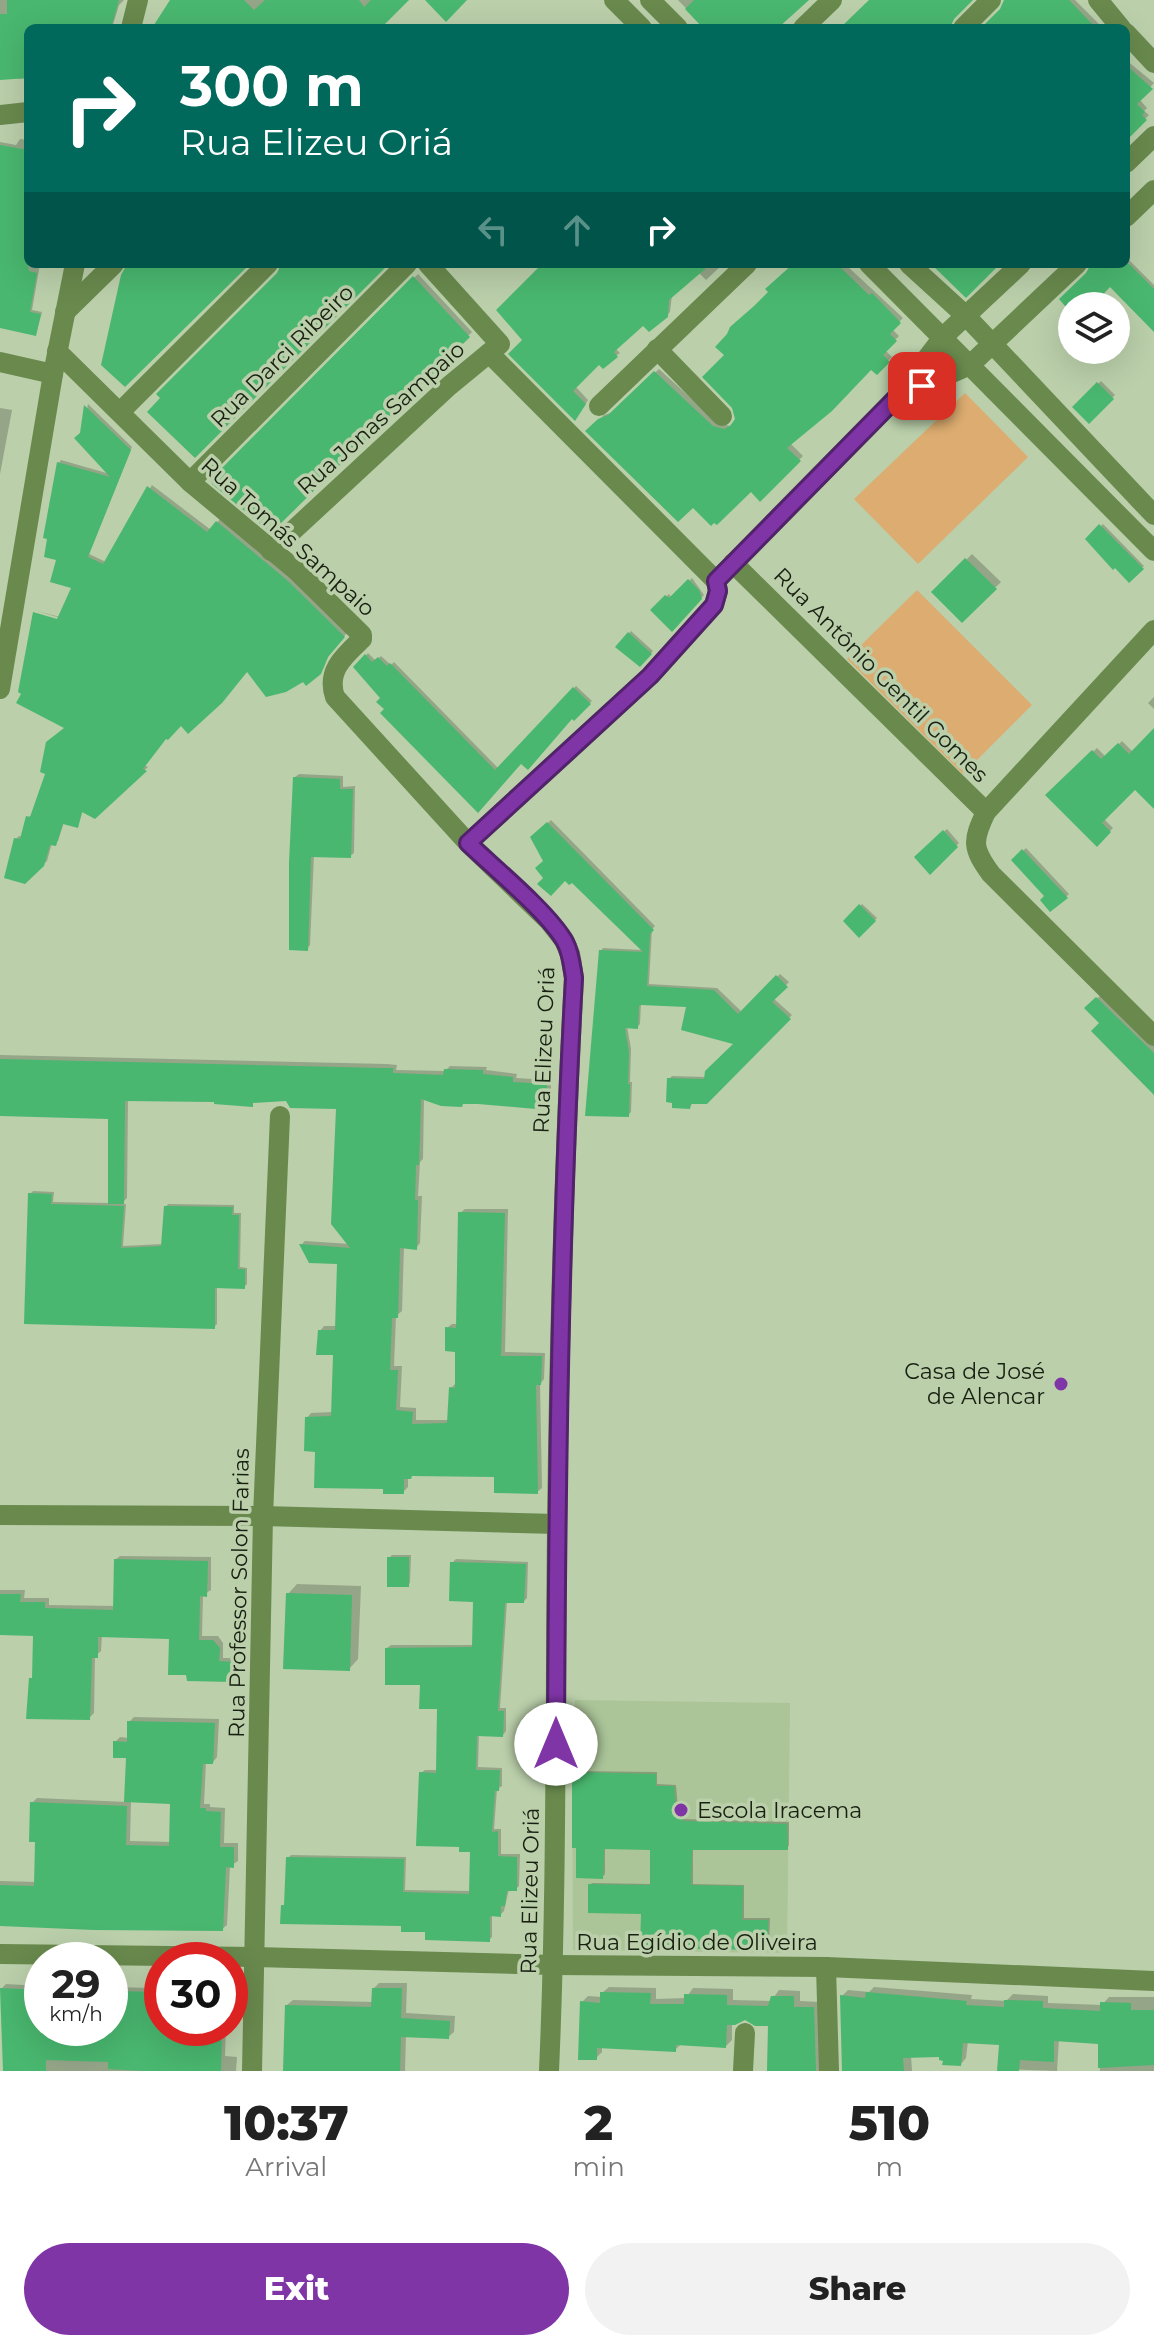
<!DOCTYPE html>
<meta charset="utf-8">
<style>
body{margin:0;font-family:Montserrat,sans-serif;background:#f2f2f2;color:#222;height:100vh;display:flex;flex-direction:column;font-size:30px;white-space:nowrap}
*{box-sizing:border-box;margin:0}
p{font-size:26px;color:#767676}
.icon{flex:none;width:44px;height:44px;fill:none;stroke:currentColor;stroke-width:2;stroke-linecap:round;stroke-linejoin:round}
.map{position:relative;height:2071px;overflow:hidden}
.sheet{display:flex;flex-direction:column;background:#fff;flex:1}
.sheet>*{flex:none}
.hud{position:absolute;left:24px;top:24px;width:1106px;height:244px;border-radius:12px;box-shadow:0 8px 32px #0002;background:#00695c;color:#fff;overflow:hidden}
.tools{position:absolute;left:1058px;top:292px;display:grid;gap:16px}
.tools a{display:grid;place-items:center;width:72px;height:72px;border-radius:50%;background:#fff;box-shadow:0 8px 32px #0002;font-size:40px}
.speed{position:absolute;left:24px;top:1942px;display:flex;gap:16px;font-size:40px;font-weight:700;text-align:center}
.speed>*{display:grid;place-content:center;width:104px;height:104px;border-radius:50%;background:#fff;box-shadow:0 8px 32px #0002;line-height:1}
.speed small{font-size:20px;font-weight:400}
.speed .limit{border:12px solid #d22;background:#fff;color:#111}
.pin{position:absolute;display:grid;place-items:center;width:68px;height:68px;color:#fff;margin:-34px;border-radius:16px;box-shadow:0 4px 12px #0006}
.me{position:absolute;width:88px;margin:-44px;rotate:0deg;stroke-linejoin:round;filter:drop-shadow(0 0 6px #0008)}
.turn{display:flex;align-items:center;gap:28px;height:168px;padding:0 24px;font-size:36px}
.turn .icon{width:104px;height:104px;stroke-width:2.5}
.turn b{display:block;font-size:56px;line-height:68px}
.lanes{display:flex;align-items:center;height:76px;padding:0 24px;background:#0003;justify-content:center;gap:40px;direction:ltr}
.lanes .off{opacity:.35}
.eta{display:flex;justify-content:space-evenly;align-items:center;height:136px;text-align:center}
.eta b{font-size:48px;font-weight:800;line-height:56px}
.button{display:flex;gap:16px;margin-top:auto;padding:16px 24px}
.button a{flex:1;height:92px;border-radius:48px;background:#8035a7;color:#fff;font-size:32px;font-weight:800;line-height:92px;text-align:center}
.button a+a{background:#f2f2f2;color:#222}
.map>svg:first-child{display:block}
.built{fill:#abc498}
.green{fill:#dcac70}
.shadow{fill:#0003;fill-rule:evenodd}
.building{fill:#49b76f}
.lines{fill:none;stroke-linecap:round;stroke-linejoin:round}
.minor{stroke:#69894d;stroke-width:20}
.route-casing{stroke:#53226d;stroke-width:20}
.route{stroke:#8035a7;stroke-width:14}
.poi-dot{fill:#8035a7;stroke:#bacfaa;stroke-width:3}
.labels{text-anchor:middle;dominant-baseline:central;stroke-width:7;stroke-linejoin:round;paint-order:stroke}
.street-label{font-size:22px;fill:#182012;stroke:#bacfaa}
.poi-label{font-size:22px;fill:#182012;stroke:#bacfaa;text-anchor:end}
</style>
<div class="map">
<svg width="1154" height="2071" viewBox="0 0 1154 2071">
<rect width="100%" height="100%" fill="#bacfaa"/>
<polygon class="built" points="575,1700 790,1703 787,1953 573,1950 572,1772"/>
<g class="green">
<polygon points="965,393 1028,457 918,564 854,499"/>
<polygon points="917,590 1032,705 963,774 847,659"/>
</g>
<g class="shadow">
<polygon points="0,0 124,0 119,5 112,28 28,28 28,78 18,79 18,76 0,78"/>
<polygon points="173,0 407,0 379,28 155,28"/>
<polygon points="678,0 804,0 776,28 705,28"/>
<polygon points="1005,0 1075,0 1099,24 1095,28 984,28 1005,5"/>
<polygon points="1126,60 1154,83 1139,99 1147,108 1144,111 1149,115 1128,136"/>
<polygon points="20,139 28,140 28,264 40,264 32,310 42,312 36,334 0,325 0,142 16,145"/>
<polygon points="1126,257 1154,285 1154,329 1111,285 1089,306 1072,306 1072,310 1062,299 1096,264 1126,264"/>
<polygon points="545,264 719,264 721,266 706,280 698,272 672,295 670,312 666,316 643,323 615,348 620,353 617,355 603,366 599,362 575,386 588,400 578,415 525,340"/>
<polygon points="795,264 845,264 903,318 892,329 899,336 885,350 892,357 877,372 871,367 790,443 803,456 760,499 752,489 693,505 588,431 604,415 614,412 659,369 717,422 730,426 734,424 737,419 726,355 770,292"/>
<polygon points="418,274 472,332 271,530 214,480"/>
<polygon points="1101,381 1115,395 1089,421 1075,407"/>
<polygon points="88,404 132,447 89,554 106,562 152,485 211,530 220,519 291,578 347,633 330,652 323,669 303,679 248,669 166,736 144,765 148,767 95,817 83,810 78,826 64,822 58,841 52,843 47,861 25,881 16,839 19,836 23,837 28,817 33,815 67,727 67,620 37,611 60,617 74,587 58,559 59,463 61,460 110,474 82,434"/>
<polygon points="0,408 12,410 0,474"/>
<polygon points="1103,524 1144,566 1129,580 1088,539"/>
<polygon points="972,554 1001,582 962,620 934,592"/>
<polygon points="692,578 704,595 672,630 652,610 669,594 672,598"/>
<polygon points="631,631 653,651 640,665 618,647"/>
<polygon points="368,653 376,661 381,656 391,665 394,662 499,769 576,686 592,701 521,761 478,810 387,709 383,698 356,667"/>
<polygon points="1154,697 1154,709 1148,703"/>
<polygon points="1154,731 1154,797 1135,788 1104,819 1113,828 1097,844 1048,795 1097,748 1106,757 1122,741 1132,751"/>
<polygon points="299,774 343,776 343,787 355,786 354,853 350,856 314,855 310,945 307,949 295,777"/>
<polygon points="551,820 655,926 652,929 649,984 717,988 742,1012 780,974 789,982 773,998 792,1015 706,1102 693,1102 690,1107 669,1079 672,1076 706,1077 736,1043 688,1006 641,1003 640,1024 637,1027 627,1026 631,1049 630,1082 632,1082 631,1112 628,1115 601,951 603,948 643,950 572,880 546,878 546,861 532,838"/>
<polygon points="947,829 959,843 944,858 916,857"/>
<polygon points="1026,848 1069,894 1051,910 1047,896 1014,860"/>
<polygon points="862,904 877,918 859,935 845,921"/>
<polygon points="1103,993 1154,1044 1154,1092 1102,1023 1087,1008"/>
<polygon points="0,1055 387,1064 397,1065 396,1070 445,1071 450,1066 487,1067 486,1070 517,1074 516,1078 551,1080 551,1104 546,1108 424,1098 423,1159 420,1162 418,1196 422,1196 420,1243 416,1248 404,1246 402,1311 396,1316 394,1366 402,1366 400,1407 416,1408 416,1420 450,1420 451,1388 455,1384 457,1350 447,1328 452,1324 458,1324 460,1213 465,1209 508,1209 505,1352 545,1353 544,1379 540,1384 542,1488 537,1492 496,1475 413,1474 408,1477 408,1487 403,1492 385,1487 317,1450 307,1418 311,1413 333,1412 335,1353 320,1331 324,1326 337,1326 339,1262 301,1245 305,1241 350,1244 338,1107 287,1099 256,1101 252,1104 216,1100 128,1099 127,1198 121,1204 126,1204 123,1246 163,1244 166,1207 168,1204 234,1205 234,1213 241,1213 240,1267 247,1268 247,1284 244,1287 217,1286 217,1324 214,1327 30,1194 33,1191 54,1192 53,1202 110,1203 110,1117 0,1092"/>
<polygon points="392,1555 411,1555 410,1583 408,1585 389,1558"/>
<polygon points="120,1556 211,1557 211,1590 203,1595 202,1636 218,1636 223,1643 223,1658 237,1658 237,1676 232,1680 171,1637 102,1635 101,1651 95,1656 94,1713 89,1718 31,1679 35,1675 35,1634 0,1633 0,1590 25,1590 24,1598 49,1598 49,1605 115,1606 115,1560"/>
<polygon points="456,1559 528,1562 527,1598 524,1601 507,1601 500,1708 506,1708 506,1731 503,1735 479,1734 478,1767 502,1768 502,1786 497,1789 494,1829 501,1829 501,1854 520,1854 519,1886 516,1889 509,1889 504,1911 500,1915 492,1915 492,1937 489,1940 283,1906 287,1902 288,1858 291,1855 406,1857 405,1890 471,1891 472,1850 421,1773 425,1770 438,1770 439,1707 422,1684 387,1648 391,1645 475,1645 475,1600 452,1563"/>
<polygon points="297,1584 361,1586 358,1659 349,1669 288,1594"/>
<path d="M134,1717L219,1719L217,1757L213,1762H206L204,1804H210V1807L225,1808L224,1843H238V1861L230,1866L227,1925L222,1929L0,1925V1881L36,1882L37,1840L32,1803L37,1798L126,1802L128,1756L115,1742L120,1737L129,1738V1722ZM131,1800L172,1803L171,1842L130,1841Z"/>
<polygon points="576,1771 657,1772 657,1784 676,1785 678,1808 684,1808 684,1819 789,1822 789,1845 787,1848 693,1848 693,1884 744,1885 744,1918 770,1918 769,1946 767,1948 643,1912 590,1885 592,1883 652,1884 652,1848 605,1847 605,1874 602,1877 574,1773"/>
<polygon points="156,1980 162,1980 162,2028 226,2028 225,2056 237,2057 236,2071 11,2071 1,1989 6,1984 42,1986 42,2028 110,2028 110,1991 114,1987 151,1988"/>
<polygon points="379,1983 407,1983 406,2013 455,2016 454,2032 448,2037 406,2035 405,2071 285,2071 287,2005 293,2000 373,2002 374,1988"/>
<polygon points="609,1987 656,1988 656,1999 686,1998 693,1988 733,1989 733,2000 771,2001 779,1990 800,1991 800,2001 820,2002 824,2071 769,2071 770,2024 745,2018 732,2023 732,2040 726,2046 682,2043 675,2050 602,2046 602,2052 596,2058 582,2002 588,1996 602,1997 602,1993"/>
<polygon points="874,1987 972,1995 971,1999 1006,2001 1013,1994 1048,1996 1048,2003 1102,2005 1109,1997 1154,1997 1154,2071 1100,2071 1100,2042 1059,2039 1057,2071 999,2069 1001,2043 968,2041 966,2058 960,2065 941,2055 911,2055 912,2071 844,2071 842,1996 848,1990 869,1992"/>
</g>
<g class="building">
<polygon points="7,0 119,0 111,28 28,28 28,78 0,80 0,14 7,14"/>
<polygon points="170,0 244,0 254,10 265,0 359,0 364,7 371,0 409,0 381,28 152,28"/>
<polygon points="425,0 467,0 446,22"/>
<polygon points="694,0 809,0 778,28 703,28 685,9"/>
<polygon points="869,0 973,0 954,19 950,28 840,28"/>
<polygon points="1004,0 1069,0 1096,28 981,28 1000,9"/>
<polygon points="1126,65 1153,89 1137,104 1145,112 1142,115 1147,120 1126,141"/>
<polygon points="0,145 28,150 28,264 29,271 37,273 30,312 41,314 36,336 0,328"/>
<polygon points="127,264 250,264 125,387 101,365 121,275"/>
<polygon points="281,264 389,264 195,458 147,412 160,398 156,394 277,273"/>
<polygon points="542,264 711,264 669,300 668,317 649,332 643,326 614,352 618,357 603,369 599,365 573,391 586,404 575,421 508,354 522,340 496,310"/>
<polygon points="793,264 837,264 869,295 872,293 901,323 890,334 897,341 883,355 890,362 877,375 871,370 832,411 787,448 801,461 760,502 751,492 717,525 714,523 711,526 693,508 678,522 585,431 598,419 608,415 654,371 713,426 724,429 730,426 735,419 732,408 702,377 724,355 715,347 727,334 730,327 754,306 768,292 765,289"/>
<polygon points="931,264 1000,264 966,298"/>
<polygon points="1091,264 1129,264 1154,289 1154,332 1110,287 1092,306 1065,306 1059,299 1086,273"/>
<polygon points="413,276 470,337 271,533 212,484 211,479"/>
<polygon points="1097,382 1114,399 1089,424 1072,407"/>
<polygon points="84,405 131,450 88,557 103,564 147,486 207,532 216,521 288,581 345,637 328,657 321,674 306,686 303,682 286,692 266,697 247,672 222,703 188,734 181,726 168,740 166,739 143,769 147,771 95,819 82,812 78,828 63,824 56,846 50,845 44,866 25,884 4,878 14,838 20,839 26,816 30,817 45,774 40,772 46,742 64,728 16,703 21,694 18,692 33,612 57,619 71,588 50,582 56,560 44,557 47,539 43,538 57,462 110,477 74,438 80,433"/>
<polygon points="1099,524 1144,569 1129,583 1115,568 1113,570 1085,539"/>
<polygon points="965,558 997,589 962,623 931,592"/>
<polygon points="688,579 699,590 702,599 672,632 650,610 665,595 669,598"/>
<polygon points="628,632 652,654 640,667 615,647"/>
<polygon points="365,654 372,662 378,657 387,666 390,663 495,770 573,687 591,704 574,721 572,719 528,770 521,764 478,813 380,713 384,709 376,702 380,698 353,667"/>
<polygon points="1154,728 1154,809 1135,790 1102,823 1111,832 1097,847 1045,795 1092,750 1101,759 1118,743 1129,754"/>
<polygon points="293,777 340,779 340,789 353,789 351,858 311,857 308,951 289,950 289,863"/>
<polygon points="547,822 654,930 650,934 647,986 714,990 738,1014 776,975 788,987 772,1002 791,1019 707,1104 691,1104 690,1109 672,1108 672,1103 666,1102 667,1078 704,1079 705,1071 733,1044 681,1030 686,1007 641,1005 639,1006 638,1029 625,1028 629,1053 628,1084 630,1084 629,1117 585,1116 599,950 643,952 572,883 569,885 565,881 551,896 537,884 543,878 535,868 543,861 530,837"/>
<polygon points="943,830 958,847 930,875 914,857"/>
<polygon points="1022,849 1068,898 1050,912 1040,900 1044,896 1011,860"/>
<polygon points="859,904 876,921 859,938 843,921"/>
<polygon points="1096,997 1154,1053 1154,1095 1091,1031 1099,1023 1084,1008"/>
<polygon points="0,1059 382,1068 393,1068 393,1073 443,1075 444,1069 483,1070 483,1074 513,1077 513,1082 547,1084 547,1110 478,1104 463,1104 462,1107 441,1106 421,1099 419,1165 416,1165 415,1200 418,1200 417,1250 400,1248 398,1318 392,1318 390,1370 398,1370 396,1410 413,1412 412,1424 447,1423 449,1387 455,1388 455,1352 445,1351 445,1327 456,1328 458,1212 505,1213 501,1356 542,1356 541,1385 536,1385 538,1494 494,1493 494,1477 412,1476 411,1479 404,1479 404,1494 383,1494 383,1489 314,1488 315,1452 304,1451 305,1417 331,1416 333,1355 316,1355 318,1330 335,1330 337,1264 309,1263 299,1244 350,1248 331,1224 336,1109 290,1108 286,1101 253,1103 253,1107 214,1104 214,1102 125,1101 124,1204 108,1204 108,1119 0,1116"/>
<polygon points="28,1193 52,1194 51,1204 124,1206 121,1248 161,1246 164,1206 233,1207 232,1215 239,1215 238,1269 245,1269 245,1289 215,1288 215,1329 24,1324"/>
<rect x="387" y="1557" width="22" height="30"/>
<polygon points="114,1559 208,1561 207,1597 200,1596 199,1640 213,1640 220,1648 219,1661 233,1662 233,1682 187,1681 186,1675 168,1675 169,1639 98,1637 98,1658 92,1658 90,1720 26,1719 29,1678 32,1678 33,1636 0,1635 0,1594 21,1594 20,1602 45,1602 45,1608 113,1610"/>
<polygon points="450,1562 526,1564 524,1603 505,1603 498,1711 504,1711 503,1737 477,1736 476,1770 500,1770 499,1791 495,1791 492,1832 498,1831 498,1856 517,1857 517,1891 507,1891 505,1906 501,1906 501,1917 490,1916 490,1942 425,1940 425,1932 401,1932 401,1926 280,1924 281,1905 284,1905 286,1857 404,1859 403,1892 469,1894 470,1852 459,1852 459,1847 416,1846 419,1772 436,1773 437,1709 419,1709 420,1685 385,1685 385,1648 472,1647 473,1602 449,1601"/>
<polygon points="286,1593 352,1595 350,1671 283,1669"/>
<polygon points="127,1721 215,1723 213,1764 203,1764 200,1808 206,1808 206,1811 221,1812 220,1847 234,1847 234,1868 226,1867 223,1931 94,1930 0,1926 0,1885 34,1886 35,1842 29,1842 30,1802 127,1806 126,1845 169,1846 170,1804 124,1802 126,1758 113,1758 113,1741 127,1742"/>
<polygon points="572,1772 656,1774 656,1786 674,1786 676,1809 683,1809 683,1821 787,1824 788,1850 692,1850 691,1885 743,1886 742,1920 768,1920 768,1950 640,1948 641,1914 588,1913 588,1884 650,1885 650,1850 604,1849 603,1879 576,1878 576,1848 572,1848"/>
<polygon points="0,1988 41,1990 42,2028 110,2028 110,1991 162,1992 162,2028 222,2028 221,2071 145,2071 108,2069 108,2062 46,2060 46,2071 3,2071"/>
<polygon points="372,1988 402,1988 401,2018 450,2021 449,2039 401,2037 400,2071 283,2071 285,2005 371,2007"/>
<polygon points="600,1992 651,1993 650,2004 684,2004 684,1994 727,1995 727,2005 768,2006 771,1996 794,1996 794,2007 814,2007 816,2071 767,2071 768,2026 755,2026 745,2020 735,2025 727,2025 726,2048 676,2045 676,2052 597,2048 597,2060 578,2060 580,2001 600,2003"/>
<polygon points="866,1992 967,2001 966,2005 1004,2007 1004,2000 1043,2001 1043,2008 1100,2011 1100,2002 1131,2003 1131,2010 1154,2010 1154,2065 1098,2068 1098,2044 1054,2041 1054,2062 1020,2060 1019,2071 997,2071 999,2045 963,2043 961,2066 942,2065 943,2061 939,2060 939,2057 903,2058 904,2071 842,2071 840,1995 865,1998"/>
</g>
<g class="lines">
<g class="minor">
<polyline points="614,0 642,28"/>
<polyline points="650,0 678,28"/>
<polyline points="1098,0 1121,28"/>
<polyline points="131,28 138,0"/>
<polyline points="803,28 832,0"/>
<polyline points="963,28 991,0"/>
<polyline points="1126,33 1154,63"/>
<polyline points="0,115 28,112"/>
<polyline points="1126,163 1154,136"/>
<polyline points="1126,217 1154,190"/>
<polyline points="869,264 1154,551"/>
<polyline points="909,264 966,316 1154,515"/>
<polyline points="65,312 114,264"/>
<polyline points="657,349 722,416"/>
<path d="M57,351L190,482L297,571L362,635V639C344,656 326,671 335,697L468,843L549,921L564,940L570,954L574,978C564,1161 559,1345 557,1528C555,1709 557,1890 549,2071"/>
<polyline points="489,353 716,581"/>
<polyline points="0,362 53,374"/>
<polyline points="899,396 970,365 1077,264"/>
<polyline points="599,406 747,264"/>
<polyline points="120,412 268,264"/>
<polyline points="190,482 407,264"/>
<polyline points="271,551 449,386 500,344 428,264"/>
<polyline points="733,563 986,812"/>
<polyline points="716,581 898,396 943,337 1021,264"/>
<path d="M1154,630L986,812C972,841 972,848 991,874L1154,1036"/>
<polyline points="0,689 53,374 75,264"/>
<polyline points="468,843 650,676 714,605 718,591 716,581"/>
<polyline points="0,1515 263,1516 557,1524"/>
<polyline points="0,1954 255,1957 554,1965 826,1967 1154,1981"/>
<polyline points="826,1967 829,2071"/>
<polyline points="252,2071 263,1516 280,1116"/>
<polyline points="743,2071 745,2033"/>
</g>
</g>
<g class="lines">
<g class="route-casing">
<path id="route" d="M556,1744C557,1489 560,1233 574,978C572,966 571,953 565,942C549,913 494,868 468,843L650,676L714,605L718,591L716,581L898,396L922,386"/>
</g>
<use href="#route" class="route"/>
</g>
<g class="poi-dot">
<circle cx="1061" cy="1384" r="8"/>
<circle cx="681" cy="1810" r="8"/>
</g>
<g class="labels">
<g class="street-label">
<text transform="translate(282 356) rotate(-45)">Rua Darci Ribeiro</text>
<text transform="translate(381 418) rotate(-42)">Rua Jonas Sampaio</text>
<text transform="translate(288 537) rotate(42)">Rua Tomás Sampaio</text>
<text transform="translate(881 675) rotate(45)">Rua Antônio Gentil Gomes</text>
<text transform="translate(544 1050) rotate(-88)">Rua Elizeu Oriá</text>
<text transform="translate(239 1593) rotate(-89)">Rua Professor Solon Farias</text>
<text transform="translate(530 1891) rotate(-89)">Rua Elizeu Oriá</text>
<text x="697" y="1942">Rua Egídio de Oliveira</text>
</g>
<g class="poi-label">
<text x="1045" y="1371">Casa de José<tspan x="1045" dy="25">de Alencar</tspan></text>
<text x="697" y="1810" text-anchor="start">Escola Iracema</text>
</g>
</g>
</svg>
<div class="tools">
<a><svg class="icon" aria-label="layers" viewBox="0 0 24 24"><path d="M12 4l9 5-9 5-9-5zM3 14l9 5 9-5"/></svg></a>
</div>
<div class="speed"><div>29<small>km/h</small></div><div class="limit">30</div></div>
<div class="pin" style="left:922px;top:386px;background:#d93025"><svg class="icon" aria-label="arrive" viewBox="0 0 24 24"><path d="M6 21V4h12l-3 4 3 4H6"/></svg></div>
<svg class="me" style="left:556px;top:1744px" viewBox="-20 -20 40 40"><circle r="19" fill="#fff"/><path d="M0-13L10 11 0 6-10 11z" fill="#8035a7"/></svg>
<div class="hud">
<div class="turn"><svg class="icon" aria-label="right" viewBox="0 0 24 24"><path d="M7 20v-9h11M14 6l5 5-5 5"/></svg><div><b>300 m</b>Rua Elizeu Oriá</div></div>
<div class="lanes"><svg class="icon off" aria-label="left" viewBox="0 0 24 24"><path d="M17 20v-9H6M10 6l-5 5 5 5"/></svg><svg class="icon off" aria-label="ahead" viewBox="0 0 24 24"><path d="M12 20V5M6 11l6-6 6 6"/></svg><svg class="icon" aria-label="right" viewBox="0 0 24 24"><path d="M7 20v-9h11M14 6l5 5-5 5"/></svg></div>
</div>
</div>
<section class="sheet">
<div class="eta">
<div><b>10:37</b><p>Arrival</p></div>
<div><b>2</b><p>min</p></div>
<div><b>510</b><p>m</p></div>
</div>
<div class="button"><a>Exit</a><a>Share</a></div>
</section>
